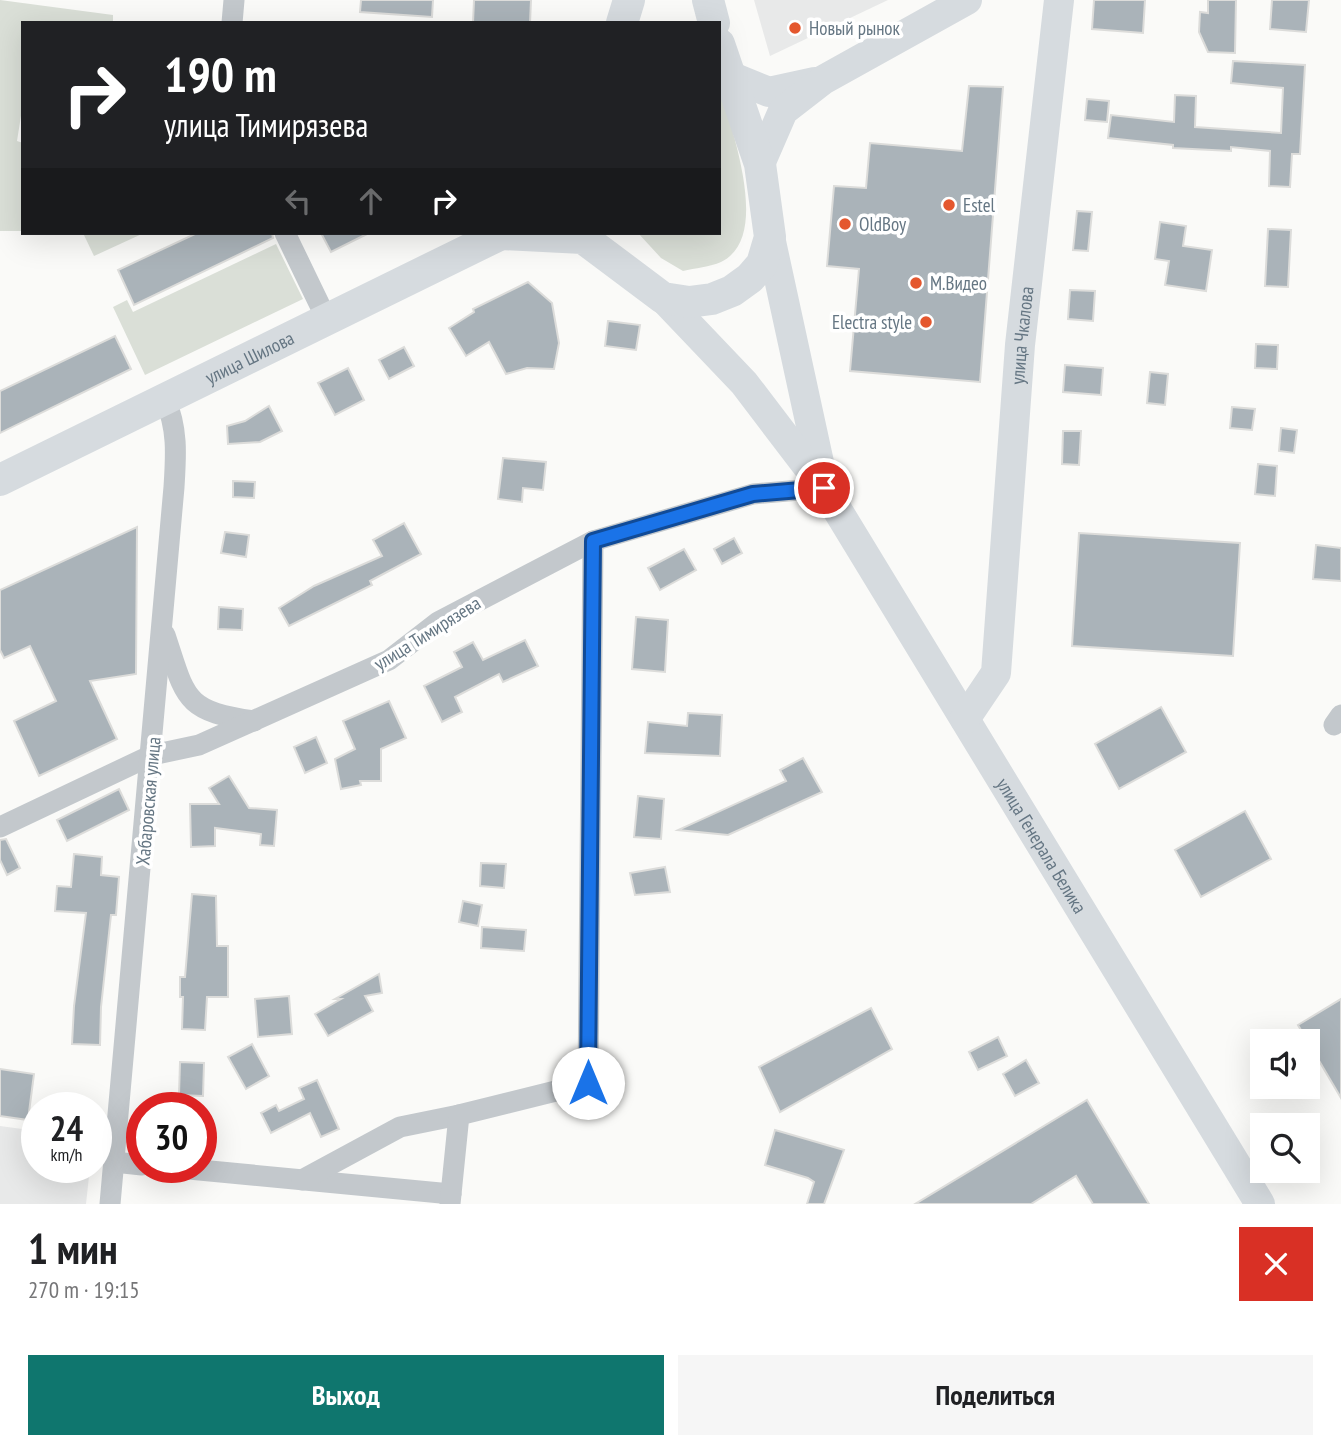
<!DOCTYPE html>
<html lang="ru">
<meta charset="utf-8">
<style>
body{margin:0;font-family:"PT Sans Narrow",sans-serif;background:#f6f6f6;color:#202124;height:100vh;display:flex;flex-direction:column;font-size:26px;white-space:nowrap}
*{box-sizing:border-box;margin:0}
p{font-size:23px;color:#757577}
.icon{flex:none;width:38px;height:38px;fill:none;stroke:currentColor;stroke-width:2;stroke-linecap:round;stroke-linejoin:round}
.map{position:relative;height:1204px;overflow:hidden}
.drawer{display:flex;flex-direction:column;background:#fff;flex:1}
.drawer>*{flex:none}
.banner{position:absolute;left:21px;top:21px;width:700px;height:214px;border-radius:0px;box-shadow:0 7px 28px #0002;background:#202124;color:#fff;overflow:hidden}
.tools{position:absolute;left:1250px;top:1029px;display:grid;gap:14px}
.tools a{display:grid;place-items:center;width:70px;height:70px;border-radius:0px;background:#fff;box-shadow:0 7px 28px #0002;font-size:35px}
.speed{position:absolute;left:21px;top:1092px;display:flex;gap:14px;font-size:35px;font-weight:700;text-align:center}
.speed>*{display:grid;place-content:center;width:91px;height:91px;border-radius:50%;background:#fff;box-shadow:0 7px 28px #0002;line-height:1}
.speed small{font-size:18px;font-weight:400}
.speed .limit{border:10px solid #d22;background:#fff;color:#111}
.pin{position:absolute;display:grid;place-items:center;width:60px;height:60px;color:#fff;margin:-30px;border:4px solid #fff;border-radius:50%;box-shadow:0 2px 7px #0007}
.me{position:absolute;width:77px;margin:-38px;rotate:0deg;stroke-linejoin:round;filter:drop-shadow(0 0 5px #0008)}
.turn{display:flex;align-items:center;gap:24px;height:147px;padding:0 28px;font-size:32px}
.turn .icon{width:91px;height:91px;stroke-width:2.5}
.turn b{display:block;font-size:49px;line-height:60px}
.lanes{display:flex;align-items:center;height:66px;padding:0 28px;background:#0003;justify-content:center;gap:35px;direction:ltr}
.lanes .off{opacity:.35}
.round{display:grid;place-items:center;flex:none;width:74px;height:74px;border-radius:0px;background:#f6f6f6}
.headline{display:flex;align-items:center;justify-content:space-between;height:119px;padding:0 28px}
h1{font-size:42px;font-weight:700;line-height:52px}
.action{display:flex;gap:14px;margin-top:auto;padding:14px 28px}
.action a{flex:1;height:80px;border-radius:0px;background:#0f766e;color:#fff;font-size:28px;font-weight:700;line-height:80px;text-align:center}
.action a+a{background:#f6f6f6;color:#202124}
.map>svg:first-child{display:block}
.built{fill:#e8e9e9}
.green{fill:#dadfd7}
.building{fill:#aab3b9;stroke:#dcdcda;stroke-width:2}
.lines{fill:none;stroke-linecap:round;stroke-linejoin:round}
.street{stroke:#c3c8cc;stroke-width:21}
.secondary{stroke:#d6dbdf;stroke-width:30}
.primary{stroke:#d6dbdf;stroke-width:32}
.route-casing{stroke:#114b97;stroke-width:18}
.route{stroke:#1a73e8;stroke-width:12}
.poi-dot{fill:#e4572e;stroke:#fff;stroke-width:2.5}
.labels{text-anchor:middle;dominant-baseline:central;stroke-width:7;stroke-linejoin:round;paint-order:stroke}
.poi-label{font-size:19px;fill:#657683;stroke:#fff;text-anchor:start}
.street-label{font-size:19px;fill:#657683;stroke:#fff}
</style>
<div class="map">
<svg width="1341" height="1204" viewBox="0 0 1341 1204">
<rect width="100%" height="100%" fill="#fafaf8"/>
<g class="built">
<polygon points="754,0 888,0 770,56"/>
<polygon points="0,1126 37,1131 37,1167 90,1167 86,1204 0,1204"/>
</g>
<g class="green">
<polygon points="0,0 113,15 113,23 23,23 23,103 17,141 23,143 23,231 0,231"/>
<path d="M719,84C730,127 773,237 721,262C710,267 695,268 683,271L661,258L638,233H719Z"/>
<polygon points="83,233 144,233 94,256"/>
<polygon points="276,244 303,299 145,375 113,307 127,300 133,312"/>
</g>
<g class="building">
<polygon points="361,0 433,0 432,17 360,12"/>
<polygon points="474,0 531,0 530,23 473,23"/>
<polygon points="1094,0 1145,0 1143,33 1092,29"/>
<polygon points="1208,0 1236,0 1235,53 1208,52 1199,32 1200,12 1208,13"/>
<polygon points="1272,0 1309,0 1306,32 1270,29"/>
<polygon points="1233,61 1305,65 1300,154 1292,154 1290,187 1269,186 1270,151 1231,147 1231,151 1173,148 1173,145 1108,138 1111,115 1174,122 1175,95 1196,96 1195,127 1281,133 1283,88 1231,83"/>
<polygon points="969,86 1003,87 980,382 850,371 859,269 827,266 834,186 866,188 870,143 962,151"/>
<polygon points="1087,99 1109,101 1107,122 1085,120"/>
<polygon points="1077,211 1092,212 1088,251 1073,250"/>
<polygon points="1160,222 1186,226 1183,246 1212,250 1206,291 1165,285 1169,261 1155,259"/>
<polygon points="1268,229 1291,230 1288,287 1265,286"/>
<polygon points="197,233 272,233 273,238 134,305 118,270"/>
<polygon points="321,233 369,233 331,252"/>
<polygon points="528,282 552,303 559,343 554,369 527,368 506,374 489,342 466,356 449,328 474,312 473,309"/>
<polygon points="1070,290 1095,291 1093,321 1068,319"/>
<polygon points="608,321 640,325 636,350 605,346"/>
<polygon points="115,336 131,369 0,433 0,391"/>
<polygon points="1256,344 1278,345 1277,369 1255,368"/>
<polygon points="404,347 414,366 389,379 379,360"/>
<polygon points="1065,365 1103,368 1101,395 1063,392"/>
<polygon points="348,368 364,400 335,415 318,383"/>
<polygon points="1150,372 1168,374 1165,405 1147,403"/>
<polygon points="269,406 282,431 260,442 228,444 227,426 245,421"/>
<polygon points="1232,407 1255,409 1252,430 1230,428"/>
<polygon points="1281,428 1297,430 1294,453 1279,451"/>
<polygon points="1063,431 1081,431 1079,465 1062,464"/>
<polygon points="503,458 546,462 543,490 523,488 522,502 498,499"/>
<polygon points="1258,464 1277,466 1275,496 1255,494"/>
<polygon points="233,481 255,482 254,498 233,497"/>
<polygon points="404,523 421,554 370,581 372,585 289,626 279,608 314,586 382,556 373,540"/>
<polygon points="137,527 136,674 90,681 117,739 39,776 14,721 56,701 30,646 4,658 0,650 0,590"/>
<polygon points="225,532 249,535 246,557 221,553"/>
<polygon points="1079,533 1240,543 1233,656 1072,646"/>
<polygon points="734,538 742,553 722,564 714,549"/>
<polygon points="1316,545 1341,548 1341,581 1313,579"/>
<polygon points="684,549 696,570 660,590 648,568"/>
<polygon points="219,607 243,609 242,630 218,629"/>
<polygon points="636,617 668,620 665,672 632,669"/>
<polygon points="525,640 538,666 503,682 499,674 455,697 462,712 442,722 424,686 462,667 454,652 473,642 483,660"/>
<polygon points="389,701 406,738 381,749 381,781 360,781 361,785 341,789 335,759 355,749 343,721"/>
<polygon points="1161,707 1186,752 1119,789 1095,744"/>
<polygon points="688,713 722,715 720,756 645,753 648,722 687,726"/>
<polygon points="316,737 327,763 305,773 294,747"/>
<polygon points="803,758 822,792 728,835 678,830 786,781 780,770"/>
<polygon points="229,776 249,808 277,810 274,846 260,845 261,834 215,828 215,846 191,847 190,804 219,804 209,788"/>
<polygon points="119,789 129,810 67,841 57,820"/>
<polygon points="638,796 664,799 661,839 634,837"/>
<polygon points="1245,811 1271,859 1201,897 1175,850"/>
<polygon points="6,839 20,868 7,875 0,860 0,840"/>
<polygon points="74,854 102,857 101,875 119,877 116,915 111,915 101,1007 100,1045 72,1044 74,1006 86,913 55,911 57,886 71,887"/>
<polygon points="481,863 506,864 504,888 480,886"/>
<polygon points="665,867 670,892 635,895 630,873"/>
<polygon points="192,894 216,896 217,946 228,946 228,997 207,997 205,1030 182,1029 183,997 180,997 180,977 185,977"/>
<polygon points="463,901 482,905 478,926 459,922"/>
<polygon points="482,927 526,930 524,951 481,948"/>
<polygon points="379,974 382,993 365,996 373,1011 328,1036 315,1014 341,999 335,999"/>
<polygon points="289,996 292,1034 258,1037 255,999"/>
<polygon points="1341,999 1341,1098 1298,1025"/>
<polygon points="871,1008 892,1049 780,1112 759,1067"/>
<polygon points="998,1037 1007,1056 978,1070 969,1052"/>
<polygon points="252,1044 269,1076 246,1089 228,1057"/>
<polygon points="1026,1060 1039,1083 1015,1096 1003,1074"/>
<polygon points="180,1062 204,1063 203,1096 179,1095"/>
<polygon points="0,1069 34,1074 28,1120 0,1116"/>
<polygon points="317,1080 339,1129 321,1137 310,1113 271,1133 261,1113 276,1105 279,1111 304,1099 299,1088"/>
<polygon points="1087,1100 1149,1204 1093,1204 1076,1176 1031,1204 915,1204"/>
<polygon points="775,1130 844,1150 824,1204 807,1204 814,1182 808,1178 765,1165"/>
</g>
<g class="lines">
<g class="street">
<polyline points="232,23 234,0"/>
<polyline points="285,233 327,320"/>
<path d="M165,635C186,698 183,711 254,721"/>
<polyline points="1334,725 1341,715"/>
<polyline points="0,827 152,755 199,745 389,660 438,622 593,541 753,494 824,488"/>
<polyline points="114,1162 142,1165"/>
<polyline points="168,1167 451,1194"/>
<polyline points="302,1180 400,1127 459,1115"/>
<path d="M110,1204L174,487C176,455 178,429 165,399"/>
<polyline points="450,1204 459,1115 588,1083 593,541"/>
</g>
<g class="secondary">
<polyline points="732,77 769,92 815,82"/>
<polyline points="760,164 783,111 823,80 967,0"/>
<polyline points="770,237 823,481"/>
<path id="s1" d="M663,298L744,383L824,488L1260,1204"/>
<path id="s2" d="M965,719L996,673L1020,345L1059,0"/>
</g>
<g class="primary">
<polyline points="708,0 714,23"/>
<polyline points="622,23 629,0"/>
<polyline points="501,234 583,238 663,298 689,302 712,299 732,291 750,278 762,264 770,237 760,164 719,44"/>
<path id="s3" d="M0,480L503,233"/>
</g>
</g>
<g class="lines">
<g class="route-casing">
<polyline id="route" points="588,1083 593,541 753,494 824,488"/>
</g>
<use href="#route" class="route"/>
</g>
<g class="poi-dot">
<circle cx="795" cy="28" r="7"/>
<circle cx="949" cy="205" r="7"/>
<circle cx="845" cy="224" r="7"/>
<circle cx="916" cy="283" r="7"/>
<circle cx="926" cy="322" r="7"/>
</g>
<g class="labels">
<g class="poi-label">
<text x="809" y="28">Новый рынок</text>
<text x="963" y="205">Estel</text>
<text x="859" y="224">OldBoy</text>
<text x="930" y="283">М.Видео</text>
<text x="912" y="322" text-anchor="end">Electra style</text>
</g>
<g class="street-label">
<text stroke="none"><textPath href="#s2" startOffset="394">улица Чкалова</textPath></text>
<text stroke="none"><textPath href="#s3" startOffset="278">улица Шилова</textPath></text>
<text transform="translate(427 633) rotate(-32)">улица Тимирязева</text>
<text transform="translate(148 801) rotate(-85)">Хабаровская улица</text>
<text stroke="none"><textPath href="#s1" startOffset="668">улица Генерала Белика</textPath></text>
</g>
</g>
</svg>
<div class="tools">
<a><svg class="icon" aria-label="sound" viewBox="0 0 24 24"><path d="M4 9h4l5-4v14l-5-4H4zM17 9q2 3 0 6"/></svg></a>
<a><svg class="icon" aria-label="search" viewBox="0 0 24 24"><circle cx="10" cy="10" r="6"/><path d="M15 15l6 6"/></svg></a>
</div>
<div class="speed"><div>24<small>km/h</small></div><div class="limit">30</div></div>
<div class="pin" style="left:824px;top:488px;background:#d93025"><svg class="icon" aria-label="arrive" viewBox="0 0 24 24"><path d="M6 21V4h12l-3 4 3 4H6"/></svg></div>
<svg class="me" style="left:588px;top:1083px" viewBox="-20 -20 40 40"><circle r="19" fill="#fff"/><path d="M0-13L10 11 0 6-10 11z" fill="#1a73e8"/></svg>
<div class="banner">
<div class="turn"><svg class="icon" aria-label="right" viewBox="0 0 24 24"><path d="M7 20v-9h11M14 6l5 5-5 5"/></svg><div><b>190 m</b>улица Тимирязева</div></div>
<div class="lanes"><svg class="icon off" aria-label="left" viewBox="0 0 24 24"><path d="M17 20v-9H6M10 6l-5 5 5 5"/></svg><svg class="icon off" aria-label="ahead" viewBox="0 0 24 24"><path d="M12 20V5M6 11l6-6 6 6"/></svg><svg class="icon" aria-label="right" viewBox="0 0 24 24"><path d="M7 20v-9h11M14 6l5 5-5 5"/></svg></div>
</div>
</div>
<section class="drawer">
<div class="headline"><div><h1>1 мин</h1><p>270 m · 19:15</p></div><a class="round" style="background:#d93025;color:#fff"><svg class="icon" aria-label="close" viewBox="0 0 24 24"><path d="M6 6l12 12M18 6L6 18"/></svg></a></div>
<div class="action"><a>Выход</a><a>Поделиться</a></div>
</section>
